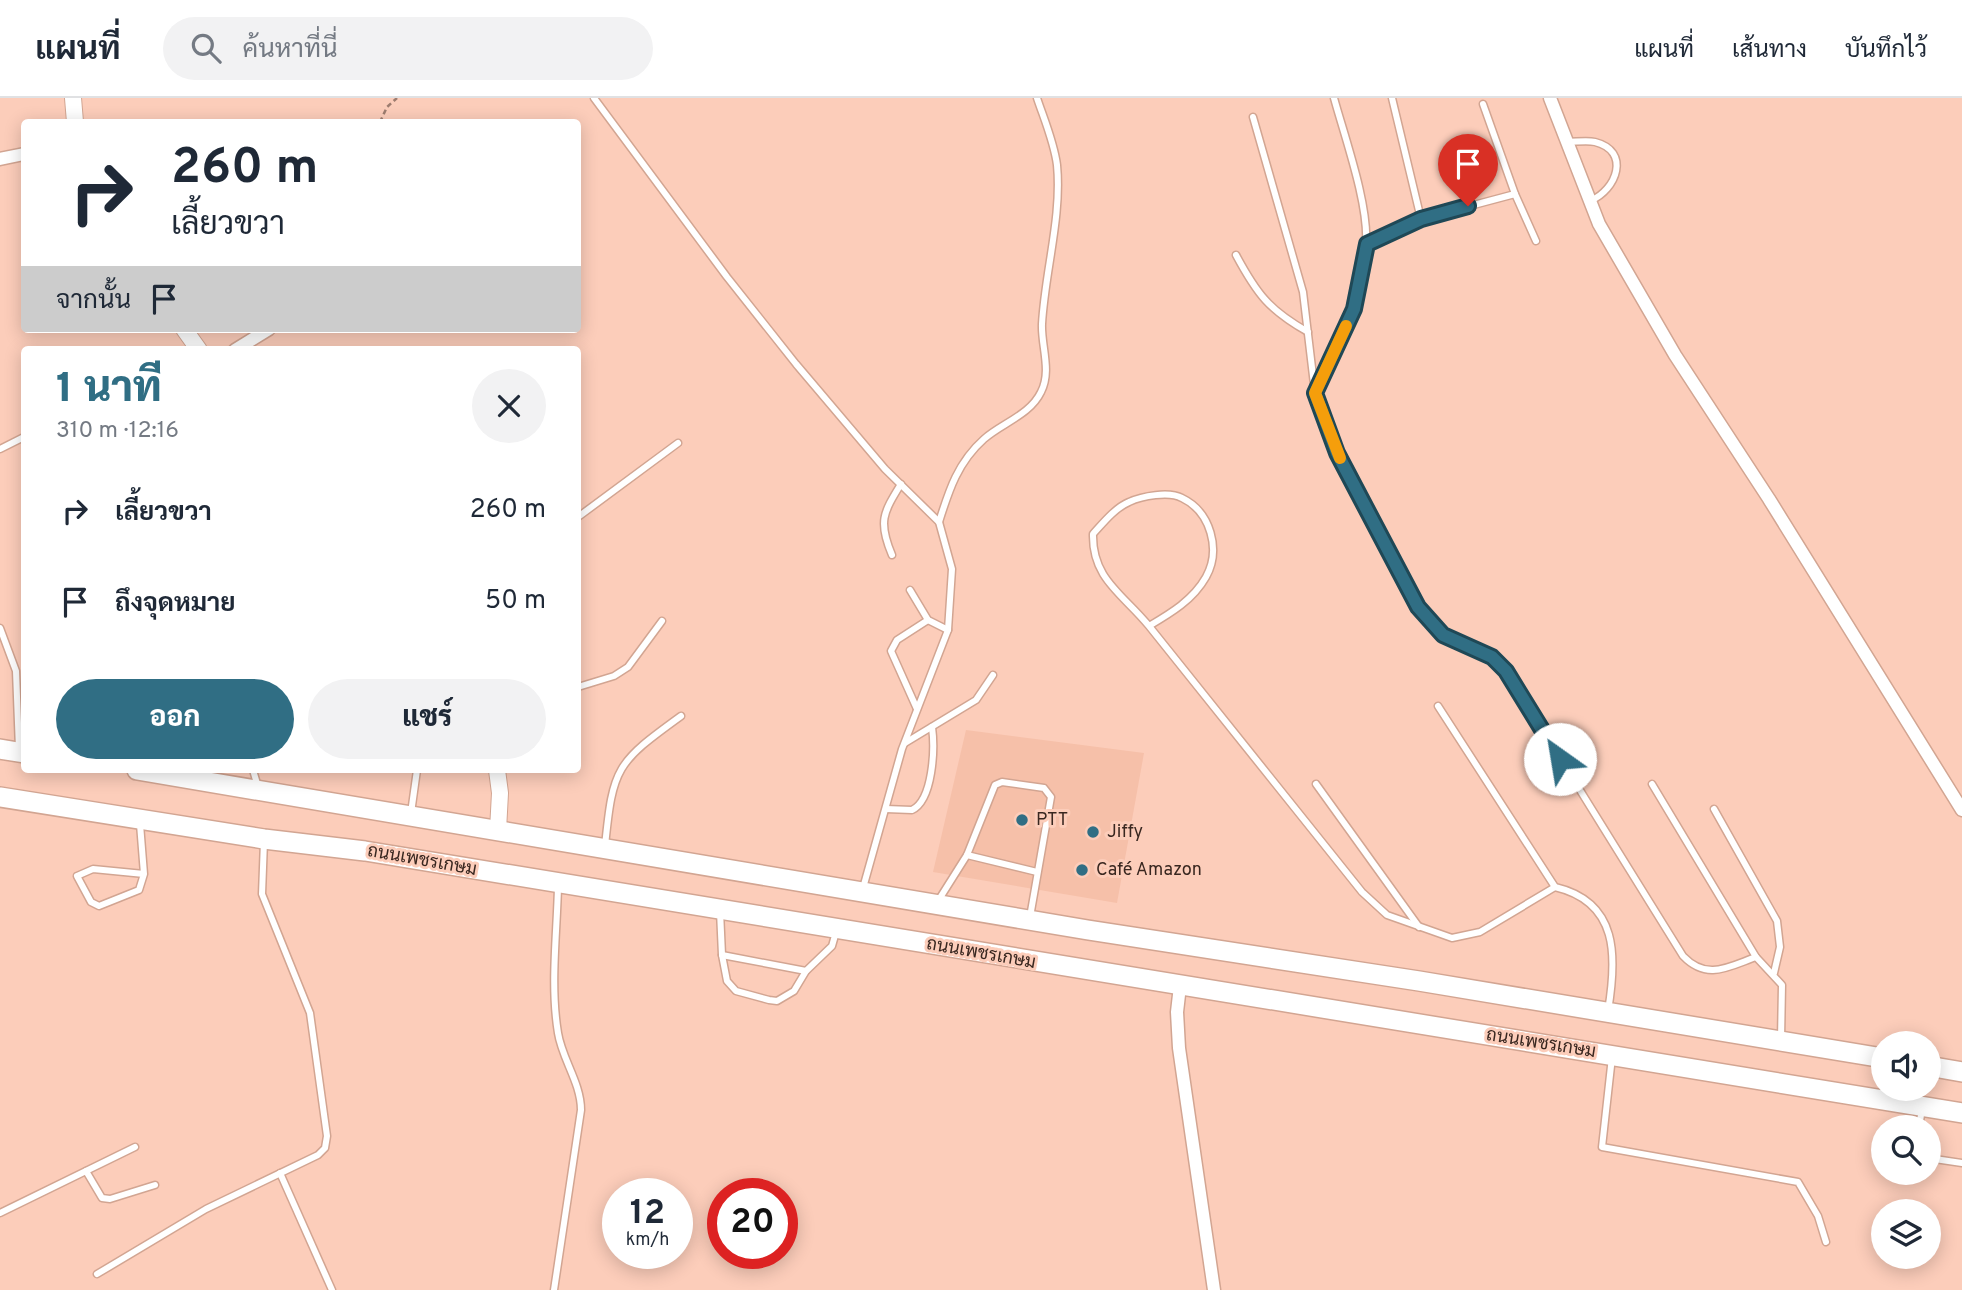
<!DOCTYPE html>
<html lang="th">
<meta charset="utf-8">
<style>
body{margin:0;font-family:Overpass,Sarabun,sans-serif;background:#f2f2f3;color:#1f2937;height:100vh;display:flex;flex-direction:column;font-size:26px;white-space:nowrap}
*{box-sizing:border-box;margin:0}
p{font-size:23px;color:#747a83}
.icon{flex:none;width:38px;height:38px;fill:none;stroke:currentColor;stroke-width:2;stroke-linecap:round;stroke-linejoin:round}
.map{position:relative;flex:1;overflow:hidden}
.sheet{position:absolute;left:21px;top:248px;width:560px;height:427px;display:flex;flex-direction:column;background:#fff;border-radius:7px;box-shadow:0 4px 18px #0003}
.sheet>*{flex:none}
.guide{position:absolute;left:21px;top:21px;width:560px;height:214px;border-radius:7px;box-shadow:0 4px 18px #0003;background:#fff;color:#1f2937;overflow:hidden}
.fabs{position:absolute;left:1871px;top:933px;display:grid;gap:14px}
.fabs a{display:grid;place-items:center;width:70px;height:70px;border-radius:50%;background:#fff;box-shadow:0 4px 18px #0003;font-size:35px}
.speed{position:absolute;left:602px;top:1080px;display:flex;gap:14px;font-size:35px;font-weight:700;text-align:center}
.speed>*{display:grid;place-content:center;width:91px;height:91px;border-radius:50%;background:#fff;box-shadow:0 4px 18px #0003;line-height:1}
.speed small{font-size:18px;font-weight:400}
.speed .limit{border:10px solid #d22;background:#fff;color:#111}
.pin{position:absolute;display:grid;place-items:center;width:60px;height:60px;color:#fff;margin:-72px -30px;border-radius:50% 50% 50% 0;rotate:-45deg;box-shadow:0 0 7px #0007}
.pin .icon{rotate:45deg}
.me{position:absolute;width:77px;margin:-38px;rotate:328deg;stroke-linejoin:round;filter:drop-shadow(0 0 5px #0008)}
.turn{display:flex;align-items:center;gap:24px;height:147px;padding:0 35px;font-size:32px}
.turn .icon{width:91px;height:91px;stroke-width:2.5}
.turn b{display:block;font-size:49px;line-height:60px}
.then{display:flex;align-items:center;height:66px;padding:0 35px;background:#0003;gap:14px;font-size:26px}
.round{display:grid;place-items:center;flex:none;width:74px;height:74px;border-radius:37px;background:#f2f2f3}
.summary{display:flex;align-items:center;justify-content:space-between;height:119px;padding:0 35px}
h1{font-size:42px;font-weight:800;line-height:52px;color:#306e84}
.button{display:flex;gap:14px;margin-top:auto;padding:14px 35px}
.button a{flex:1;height:80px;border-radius:42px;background:#306e84;color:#fff;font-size:28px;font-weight:800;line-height:80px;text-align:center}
.button a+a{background:#f2f2f3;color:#1f2937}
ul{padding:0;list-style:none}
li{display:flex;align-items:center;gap:21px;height:91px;padding:0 35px}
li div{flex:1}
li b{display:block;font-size:26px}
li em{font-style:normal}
header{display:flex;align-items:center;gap:42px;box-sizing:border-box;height:98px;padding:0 35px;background:#fff;border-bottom:2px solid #e0e1e3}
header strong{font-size:33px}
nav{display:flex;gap:38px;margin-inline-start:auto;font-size:24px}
.search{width:490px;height:63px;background:#f2f2f3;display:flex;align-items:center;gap:18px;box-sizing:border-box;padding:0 24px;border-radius:38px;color:#747a83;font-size:26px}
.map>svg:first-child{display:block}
.built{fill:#f6c0a9}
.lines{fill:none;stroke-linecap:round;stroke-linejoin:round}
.service-casing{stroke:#d2a592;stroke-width:9}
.minor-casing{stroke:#d2a592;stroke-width:15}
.tertiary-casing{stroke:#d2a592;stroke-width:18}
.primary-casing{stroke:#d2a592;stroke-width:22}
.path{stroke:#9d7c6f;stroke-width:2.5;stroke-dasharray:5 3.5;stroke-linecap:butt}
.service{stroke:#fff;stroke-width:6}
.minor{stroke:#fff;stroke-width:12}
.tertiary{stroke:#fff;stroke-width:16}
.primary{stroke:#fff;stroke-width:19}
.route-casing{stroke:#1f4856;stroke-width:18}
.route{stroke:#306e84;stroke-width:12}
.slow{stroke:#f59e0b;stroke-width:12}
.poi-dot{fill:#306e84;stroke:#fccdba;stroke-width:2.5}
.labels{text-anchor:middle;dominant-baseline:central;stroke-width:6;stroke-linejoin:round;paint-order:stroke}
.poi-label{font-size:18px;fill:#392720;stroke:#fccdba;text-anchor:start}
.street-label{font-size:18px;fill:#392720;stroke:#fccdba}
</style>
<header>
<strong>แผนที่</strong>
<div class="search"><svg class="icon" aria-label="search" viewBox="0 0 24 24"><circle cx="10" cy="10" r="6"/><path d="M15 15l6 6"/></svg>ค้นหาที่นี่</div>
<nav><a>แผนที่</a><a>เส้นทาง</a><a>บันทึกไว้</a></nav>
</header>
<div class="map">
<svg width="1962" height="1192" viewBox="0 0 1962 1192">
<rect width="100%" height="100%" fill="#fccdba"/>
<polygon class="built" points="966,632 1144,655 1117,805 933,774"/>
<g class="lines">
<g class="service-casing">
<g id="service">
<polyline points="594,0 727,179 796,266 885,371 939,424 952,471 948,532 902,651 863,790"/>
<polyline points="1392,0 1421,121"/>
<path d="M1253,19L1303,194L1315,295L1337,355L1418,509L1443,537L1492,559L1506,573L1683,858C1707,883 1728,869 1756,859"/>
<path d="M1567,44C1576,44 1587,42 1595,44C1631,53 1617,92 1590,103"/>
<polyline points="1515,96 1536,143"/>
<polyline points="1367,146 1421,121 1515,96 1483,6"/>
<path d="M1236,157C1257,196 1269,212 1308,234"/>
<path d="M1316,294C1338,247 1363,200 1366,147C1369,107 1345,40 1334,0"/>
<polyline points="0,351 24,339"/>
<polyline points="578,419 678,345"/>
<path d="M939,424C949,392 958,364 984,341C1002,325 1030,317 1041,294C1052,273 1041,248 1042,226C1045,173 1062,119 1057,67C1054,44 1044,21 1037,0"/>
<path d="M892,457C878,424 883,415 901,386"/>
<polyline points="910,492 928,522 948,532"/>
<path d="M1149,528C1171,515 1193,502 1206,479C1221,452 1211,414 1182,400C1169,393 1142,398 1129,404C1115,410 1103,425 1093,436C1092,481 1123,496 1149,528L1362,794L1387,817L1452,840L1480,834L1555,789"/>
<polyline points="0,530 16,573 19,651"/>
<polyline points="578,589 614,578 628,569 662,523"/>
<path d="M1438,608L1555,789C1619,804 1617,859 1608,913"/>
<polyline points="917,611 891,553 897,542 928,522"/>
<polyline points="905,645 976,602 993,577"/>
<polyline points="253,672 258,689"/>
<polyline points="1316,686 1419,829"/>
<polyline points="1652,686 1756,859 1782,887 1781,941"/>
<path d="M886,711L912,712C933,702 935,651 932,629"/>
<polyline points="1714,711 1777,823 1780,849 1774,875"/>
<polyline points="411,715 417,672"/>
<polyline points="140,726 144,776 139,792 99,808 91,804 77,778 93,771 144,776"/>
<path d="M605,748C613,669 616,665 681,618"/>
<polyline points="967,757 1037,774"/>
<polyline points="938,803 967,757 995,687 1002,684 1044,690 1051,699 1030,819"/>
<polyline points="720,813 722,857 727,883 736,893 769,902 777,903 794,893 806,873 832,848 836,834"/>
<polyline points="722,857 806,873"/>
<polyline points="1612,959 1602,1049 1798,1084 1818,1118 1826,1144"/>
<polyline points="1919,1029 1922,1011"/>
<polyline points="1928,1060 1962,1065"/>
<polyline points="86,1073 102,1100 110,1101 155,1087"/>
<polyline points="280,1075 332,1192"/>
<polyline points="0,1115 135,1049"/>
<polyline points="97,1176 206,1111 318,1057 325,1050 327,1038 310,915 262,796 264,743"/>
<path d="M554,1192L581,1012C581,985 562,961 558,935C550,887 557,836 558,788"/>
</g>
</g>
<g class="minor-casing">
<g id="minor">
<polyline points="1550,0 1599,126 1675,257 1769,401 1962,712"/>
<polyline points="0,61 24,56"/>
<polyline points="235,252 269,231"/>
<polyline points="1180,888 1177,914 1179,950 1214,1192"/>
</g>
</g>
<g class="tertiary-casing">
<g id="tertiary">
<polyline points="73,0 75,24"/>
<polyline points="184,231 199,252"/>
<polyline points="497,672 500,695 498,732"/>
</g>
</g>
<g class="primary-casing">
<g id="primary">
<polyline points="0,651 24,655"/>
<polyline points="137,672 1088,832 1419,883 1883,960"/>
<polyline points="0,699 264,741 365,753 1962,1015"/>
<polyline points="1928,968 1962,974"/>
</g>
</g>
<polyline class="path" points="380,24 387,9 397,0"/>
<use href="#service" class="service"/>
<use href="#minor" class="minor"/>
<use href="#tertiary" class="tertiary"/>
<use href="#primary" class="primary"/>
</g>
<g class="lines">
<g class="route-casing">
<polyline id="route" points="1468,108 1421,121 1367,146 1354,211 1315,295 1337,355 1418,509 1443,537 1492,559 1506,573 1560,661"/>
</g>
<use href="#route" class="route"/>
<polyline class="slow" points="1340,360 1315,295 1346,228"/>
</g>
<g class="poi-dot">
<circle cx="1022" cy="722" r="7"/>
<circle cx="1093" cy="734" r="7"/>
<circle cx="1082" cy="772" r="7"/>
</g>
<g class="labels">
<g class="poi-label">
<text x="1036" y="722">PTT</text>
<text x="1107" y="734">Jiffy</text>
<text x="1096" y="772">Café Amazon</text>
</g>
<g class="street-label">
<text transform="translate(422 763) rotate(10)">ถนนเพชรเกษม</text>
<text transform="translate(981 856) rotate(10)">ถนนเพชรเกษม</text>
<text transform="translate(1541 946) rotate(9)">ถนนเพชรเกษม</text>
</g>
</g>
</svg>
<div class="fabs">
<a><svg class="icon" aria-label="sound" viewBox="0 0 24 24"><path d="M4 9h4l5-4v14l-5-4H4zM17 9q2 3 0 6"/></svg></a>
<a><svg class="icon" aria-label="search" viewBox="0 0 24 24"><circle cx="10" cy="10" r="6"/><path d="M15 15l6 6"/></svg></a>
<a><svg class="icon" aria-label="layers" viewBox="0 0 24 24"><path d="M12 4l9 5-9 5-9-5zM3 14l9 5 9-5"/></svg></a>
</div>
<div class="speed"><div>12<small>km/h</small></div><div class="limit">20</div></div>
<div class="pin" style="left:1468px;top:108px;background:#d93025"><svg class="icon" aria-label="arrive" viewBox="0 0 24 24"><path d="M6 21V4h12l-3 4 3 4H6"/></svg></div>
<svg class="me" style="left:1560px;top:661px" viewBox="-20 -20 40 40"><circle r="19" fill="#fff"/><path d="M0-13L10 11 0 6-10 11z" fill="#306e84"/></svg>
<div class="guide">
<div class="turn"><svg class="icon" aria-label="right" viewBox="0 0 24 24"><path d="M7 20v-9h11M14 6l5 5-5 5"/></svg><div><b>260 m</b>เลี้ยวขวา</div></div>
<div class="then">จากนั้น<svg class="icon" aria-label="arrive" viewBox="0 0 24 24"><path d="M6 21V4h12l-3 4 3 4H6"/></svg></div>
</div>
<section class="sheet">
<div class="summary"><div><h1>1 นาที</h1><p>310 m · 12:16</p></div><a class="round"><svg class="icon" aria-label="close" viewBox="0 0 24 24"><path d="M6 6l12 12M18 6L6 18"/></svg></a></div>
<ul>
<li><svg class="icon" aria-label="right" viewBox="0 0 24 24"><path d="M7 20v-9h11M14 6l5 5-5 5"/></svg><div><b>เลี้ยวขวา</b></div><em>260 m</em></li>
<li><svg class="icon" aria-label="arrive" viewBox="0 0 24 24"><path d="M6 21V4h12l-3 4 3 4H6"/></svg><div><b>ถึงจุดหมาย</b></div><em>50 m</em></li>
</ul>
<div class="button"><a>ออก</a><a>แชร์</a></div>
</section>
</div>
